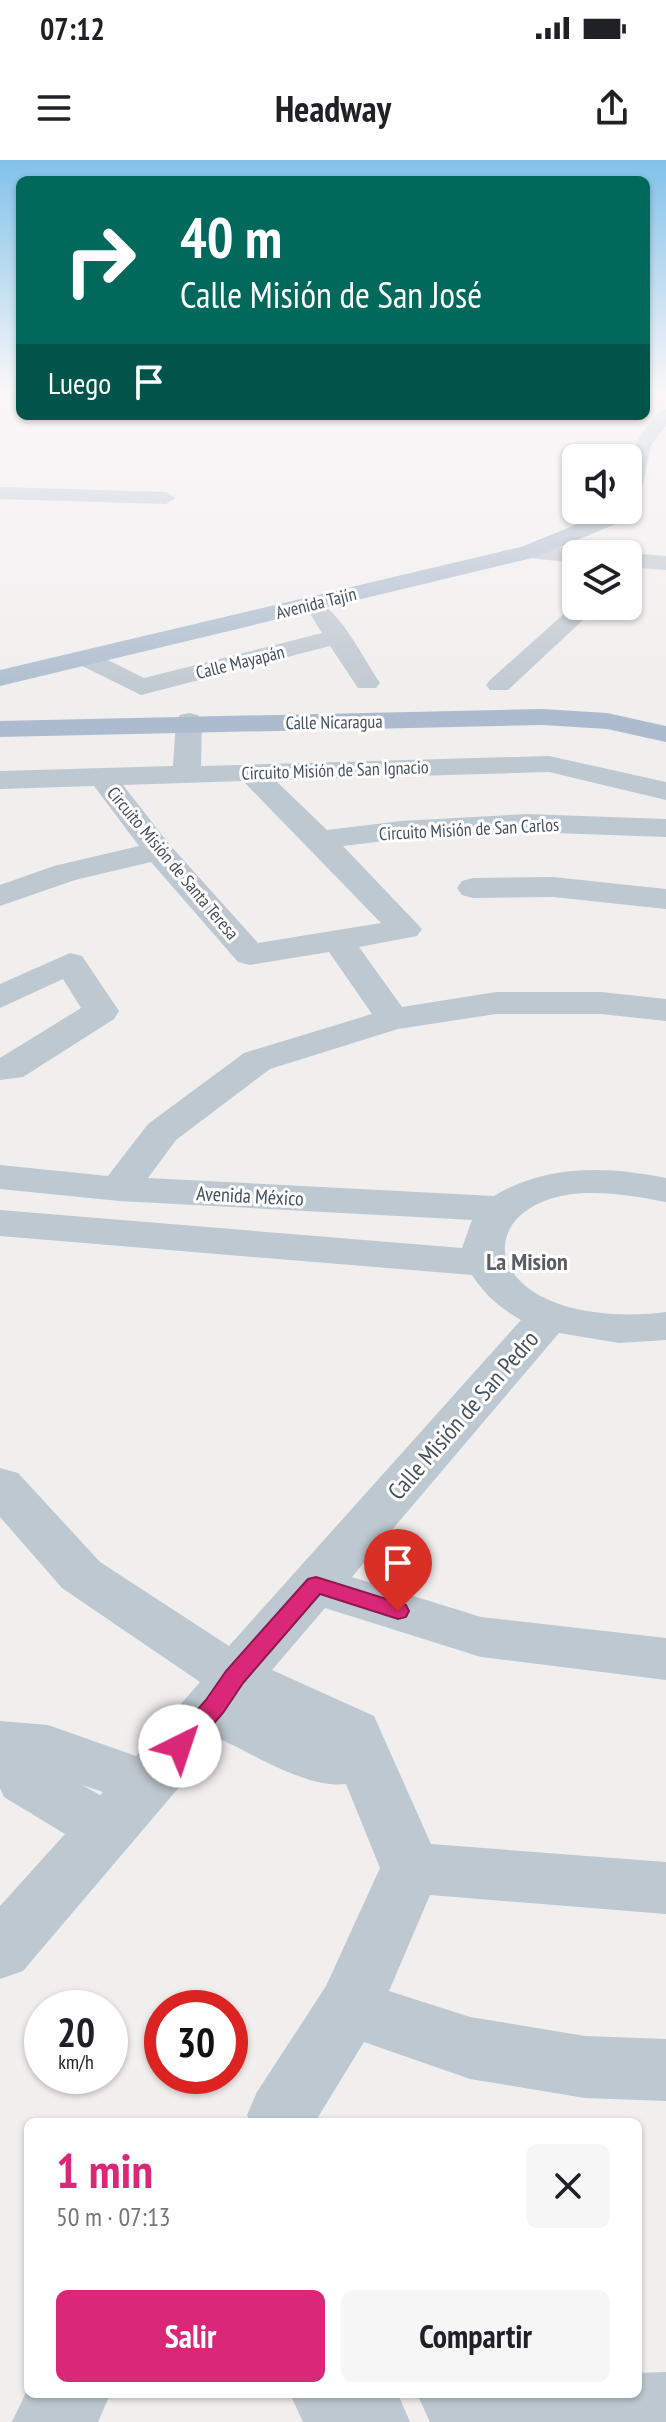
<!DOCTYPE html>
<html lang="es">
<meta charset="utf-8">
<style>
body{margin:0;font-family:"PT Sans Narrow",sans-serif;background:#f6f6f6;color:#202124;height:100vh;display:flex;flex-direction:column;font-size:30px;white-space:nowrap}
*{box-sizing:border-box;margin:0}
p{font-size:26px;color:#757577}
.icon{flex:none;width:44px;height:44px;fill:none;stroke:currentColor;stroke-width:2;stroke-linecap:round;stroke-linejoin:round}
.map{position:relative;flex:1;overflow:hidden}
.sheet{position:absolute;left:24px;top:1958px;width:618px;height:280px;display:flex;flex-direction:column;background:#fff;border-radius:12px;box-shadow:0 2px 6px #0004}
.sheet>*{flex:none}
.top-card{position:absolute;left:16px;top:16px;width:634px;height:244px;border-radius:12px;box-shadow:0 2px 6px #0004;background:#00695c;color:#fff;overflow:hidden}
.controls{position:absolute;left:562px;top:284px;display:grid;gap:16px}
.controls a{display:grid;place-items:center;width:80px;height:80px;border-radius:12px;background:#fff;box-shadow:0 2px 6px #0004;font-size:40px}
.speed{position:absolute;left:24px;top:1830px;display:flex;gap:16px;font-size:40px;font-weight:700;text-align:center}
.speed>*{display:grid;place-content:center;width:104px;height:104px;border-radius:50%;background:#fff;box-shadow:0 2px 6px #0004;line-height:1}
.speed small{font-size:20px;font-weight:400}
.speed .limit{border:12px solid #d22;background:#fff;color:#111}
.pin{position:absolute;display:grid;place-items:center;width:68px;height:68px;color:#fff;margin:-82px -34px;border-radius:50% 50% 50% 0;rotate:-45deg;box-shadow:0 0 8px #0007}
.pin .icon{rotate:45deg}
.me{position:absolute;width:88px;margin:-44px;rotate:41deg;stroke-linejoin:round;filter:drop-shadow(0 0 6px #0008)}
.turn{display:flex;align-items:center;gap:28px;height:168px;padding:0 32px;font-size:36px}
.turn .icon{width:104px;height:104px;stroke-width:2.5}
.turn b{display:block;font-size:56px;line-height:68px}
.then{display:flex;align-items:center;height:76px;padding:0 32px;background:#0003;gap:16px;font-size:30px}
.round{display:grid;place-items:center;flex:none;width:84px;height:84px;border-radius:12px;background:#f6f6f6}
.summary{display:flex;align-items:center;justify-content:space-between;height:136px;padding:0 32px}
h1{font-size:48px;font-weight:700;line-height:60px;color:#db2777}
.primary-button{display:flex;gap:16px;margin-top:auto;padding:16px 32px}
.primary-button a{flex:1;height:92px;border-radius:12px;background:#db2777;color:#fff;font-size:32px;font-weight:700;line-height:92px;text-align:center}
.primary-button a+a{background:#f6f6f6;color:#202124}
.status{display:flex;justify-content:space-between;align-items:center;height:56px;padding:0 40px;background:#fff;direction:ltr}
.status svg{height:22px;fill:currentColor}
header{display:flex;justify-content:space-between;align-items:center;height:104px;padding:0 32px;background:#fff;font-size:36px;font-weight:700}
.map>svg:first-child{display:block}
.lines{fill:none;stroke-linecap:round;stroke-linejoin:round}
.minor{fill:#bec8d0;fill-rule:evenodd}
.major{fill:#acbcce;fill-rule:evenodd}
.route{fill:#db2777;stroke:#8e194d;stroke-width:2}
.labels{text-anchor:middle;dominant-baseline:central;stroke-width:6;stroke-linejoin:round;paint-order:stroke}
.far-street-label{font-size:18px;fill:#45515c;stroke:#fff}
.street-label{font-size:20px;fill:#45515c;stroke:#fff}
.quarter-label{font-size:24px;font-weight:bold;fill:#5a5e63;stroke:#fff}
.near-street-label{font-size:24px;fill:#45515c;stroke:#fff}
</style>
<div class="status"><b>07:12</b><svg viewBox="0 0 49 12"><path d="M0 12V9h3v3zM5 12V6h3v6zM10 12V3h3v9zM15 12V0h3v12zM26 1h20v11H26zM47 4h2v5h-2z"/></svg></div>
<header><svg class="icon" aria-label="menu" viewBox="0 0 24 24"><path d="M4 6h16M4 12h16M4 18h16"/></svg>Headway<svg class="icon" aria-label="share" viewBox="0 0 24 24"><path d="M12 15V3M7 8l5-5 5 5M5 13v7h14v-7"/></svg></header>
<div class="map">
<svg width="666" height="2262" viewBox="0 0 666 2262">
<rect width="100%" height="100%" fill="#f1eeee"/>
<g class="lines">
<g class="minor">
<polygon points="0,327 166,332 176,338 166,344 0,339"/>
<polygon points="528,385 576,389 586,394 576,394 576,403 520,397 517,392 520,387"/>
<polygon points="628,393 666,396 666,410 628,407 626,394"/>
<polygon points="576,443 576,446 598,446 508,530 490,530 486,525 490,520"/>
<path d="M321,445C339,450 367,504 380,523L376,528H358L330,486L141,535L78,504L75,499L78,494H96L144,518L322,473L309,452L313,447Z"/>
<path d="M189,553L198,555L202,561L201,606L549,596L666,622V640L549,612L275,620L327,670L401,661L526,654L666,659V677L526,672L401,679L343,686L422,769L417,776L359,787L402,847L496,832H601L666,839V861L601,854H496L398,869L270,909L176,980L148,1018L494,1036C546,1004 608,1006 666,1018V1042C619,1033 551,1021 515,1061C506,1072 502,1087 507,1101C528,1154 619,1159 666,1152V1180L619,1183L559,1173L352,1417L481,1457L666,1478V1520L481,1497L325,1448L272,1510L374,1556L431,1684L666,1702V1754L430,1735L389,1831L470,1857L585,1876L666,1879V1941L585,1938L470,1919L364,1882L315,1962H250L247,1955L257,1932L326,1826L380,1708L346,1624C308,1629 255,1595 220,1579L23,1811L0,1819V1746L65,1674L4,1637L0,1628V1561L48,1565L136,1596L200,1522L62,1428L0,1357V1308L18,1313L100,1402L229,1486L521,1160C500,1148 485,1135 472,1115L0,1076V1050L462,1088L472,1060L119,1041L0,1029V1005L108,1016L148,964L244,893L372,854L329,792L250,805L238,802L151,702L75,720L0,746V725L54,706L139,686L94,626L0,629V611L173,606L176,561L180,555ZM243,621L381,763L258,783L169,684L123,625ZM82,1625L103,1632L100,1635Z"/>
<polygon points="553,717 666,729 666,749 553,737 473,738 462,735 457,728 462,721 473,718"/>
<polygon points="70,793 82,796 119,851 114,859 23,917 0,920 0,898 81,848 63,819 0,848 0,824"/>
<polygon points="666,2212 666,2262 430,2262 417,2234 638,2234 638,2213"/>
<polygon points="28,2228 28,2234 110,2234 98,2262 12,2262"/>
<polygon points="290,2234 398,2234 410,2262 303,2262"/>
</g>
<g class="major">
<path d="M666,249V266L651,285L638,348L623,361L536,397L0,526V510L521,387L612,350H628C628,296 626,293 660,250Z"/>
<polygon points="542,549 607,553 666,566 666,582 607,569 542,565 0,577 0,561"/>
</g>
</g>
<linearGradient id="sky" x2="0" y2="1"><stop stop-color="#81c2ea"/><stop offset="0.42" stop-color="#f9f7f7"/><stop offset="1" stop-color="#f9f7f7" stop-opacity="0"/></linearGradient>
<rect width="666" height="545" fill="url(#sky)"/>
<polygon class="route" points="316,1417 406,1445 409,1451 406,1457 398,1459 320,1434 243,1523 223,1553 189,1592 180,1595 172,1592 168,1586 172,1579 206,1540 226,1511 308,1419"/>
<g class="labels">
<g class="far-street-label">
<text transform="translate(316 443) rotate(-14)">Avenida Tajín</text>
<text transform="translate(240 502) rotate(-14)">Calle Mayapán</text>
<text transform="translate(334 562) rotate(-1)">Calle Nicaragua</text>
<text transform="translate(335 610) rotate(-2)">Circuito Misión de San Ignacio</text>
<text transform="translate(469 669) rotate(-3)">Circuito Misión de San Carlos</text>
<text transform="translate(173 703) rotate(50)">Circuito Misión de Santa Teresa</text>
</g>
<g class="street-label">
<text transform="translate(250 1036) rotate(3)">Avenida México</text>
</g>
<g class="quarter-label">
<text x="527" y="1101">La Mision</text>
</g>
<g class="near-street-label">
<text transform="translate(463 1255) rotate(-49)">Calle Misión de San Pedro</text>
</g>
</g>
</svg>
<div class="controls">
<a><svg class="icon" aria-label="sound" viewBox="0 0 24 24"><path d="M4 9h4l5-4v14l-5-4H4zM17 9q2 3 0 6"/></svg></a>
<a><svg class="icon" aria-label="layers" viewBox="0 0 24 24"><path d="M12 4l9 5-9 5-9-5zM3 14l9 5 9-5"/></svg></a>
</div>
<div class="speed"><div>20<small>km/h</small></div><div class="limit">30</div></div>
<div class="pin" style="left:398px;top:1451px;background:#d93025"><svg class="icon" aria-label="arrive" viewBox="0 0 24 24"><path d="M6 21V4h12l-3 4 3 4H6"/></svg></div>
<svg class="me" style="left:180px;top:1586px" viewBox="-20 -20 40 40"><circle r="19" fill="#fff"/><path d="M0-13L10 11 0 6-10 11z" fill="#db2777"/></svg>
<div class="top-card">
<div class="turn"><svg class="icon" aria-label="right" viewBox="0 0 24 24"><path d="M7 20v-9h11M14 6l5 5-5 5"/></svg><div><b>40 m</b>Calle Misión de San José</div></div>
<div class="then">Luego<svg class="icon" aria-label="arrive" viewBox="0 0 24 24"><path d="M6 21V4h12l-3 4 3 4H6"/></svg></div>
</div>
<section class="sheet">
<div class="summary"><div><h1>1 min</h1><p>50 m · 07:13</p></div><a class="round"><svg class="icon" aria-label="close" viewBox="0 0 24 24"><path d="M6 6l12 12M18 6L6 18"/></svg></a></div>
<div class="primary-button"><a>Salir</a><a>Compartir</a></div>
</section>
</div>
